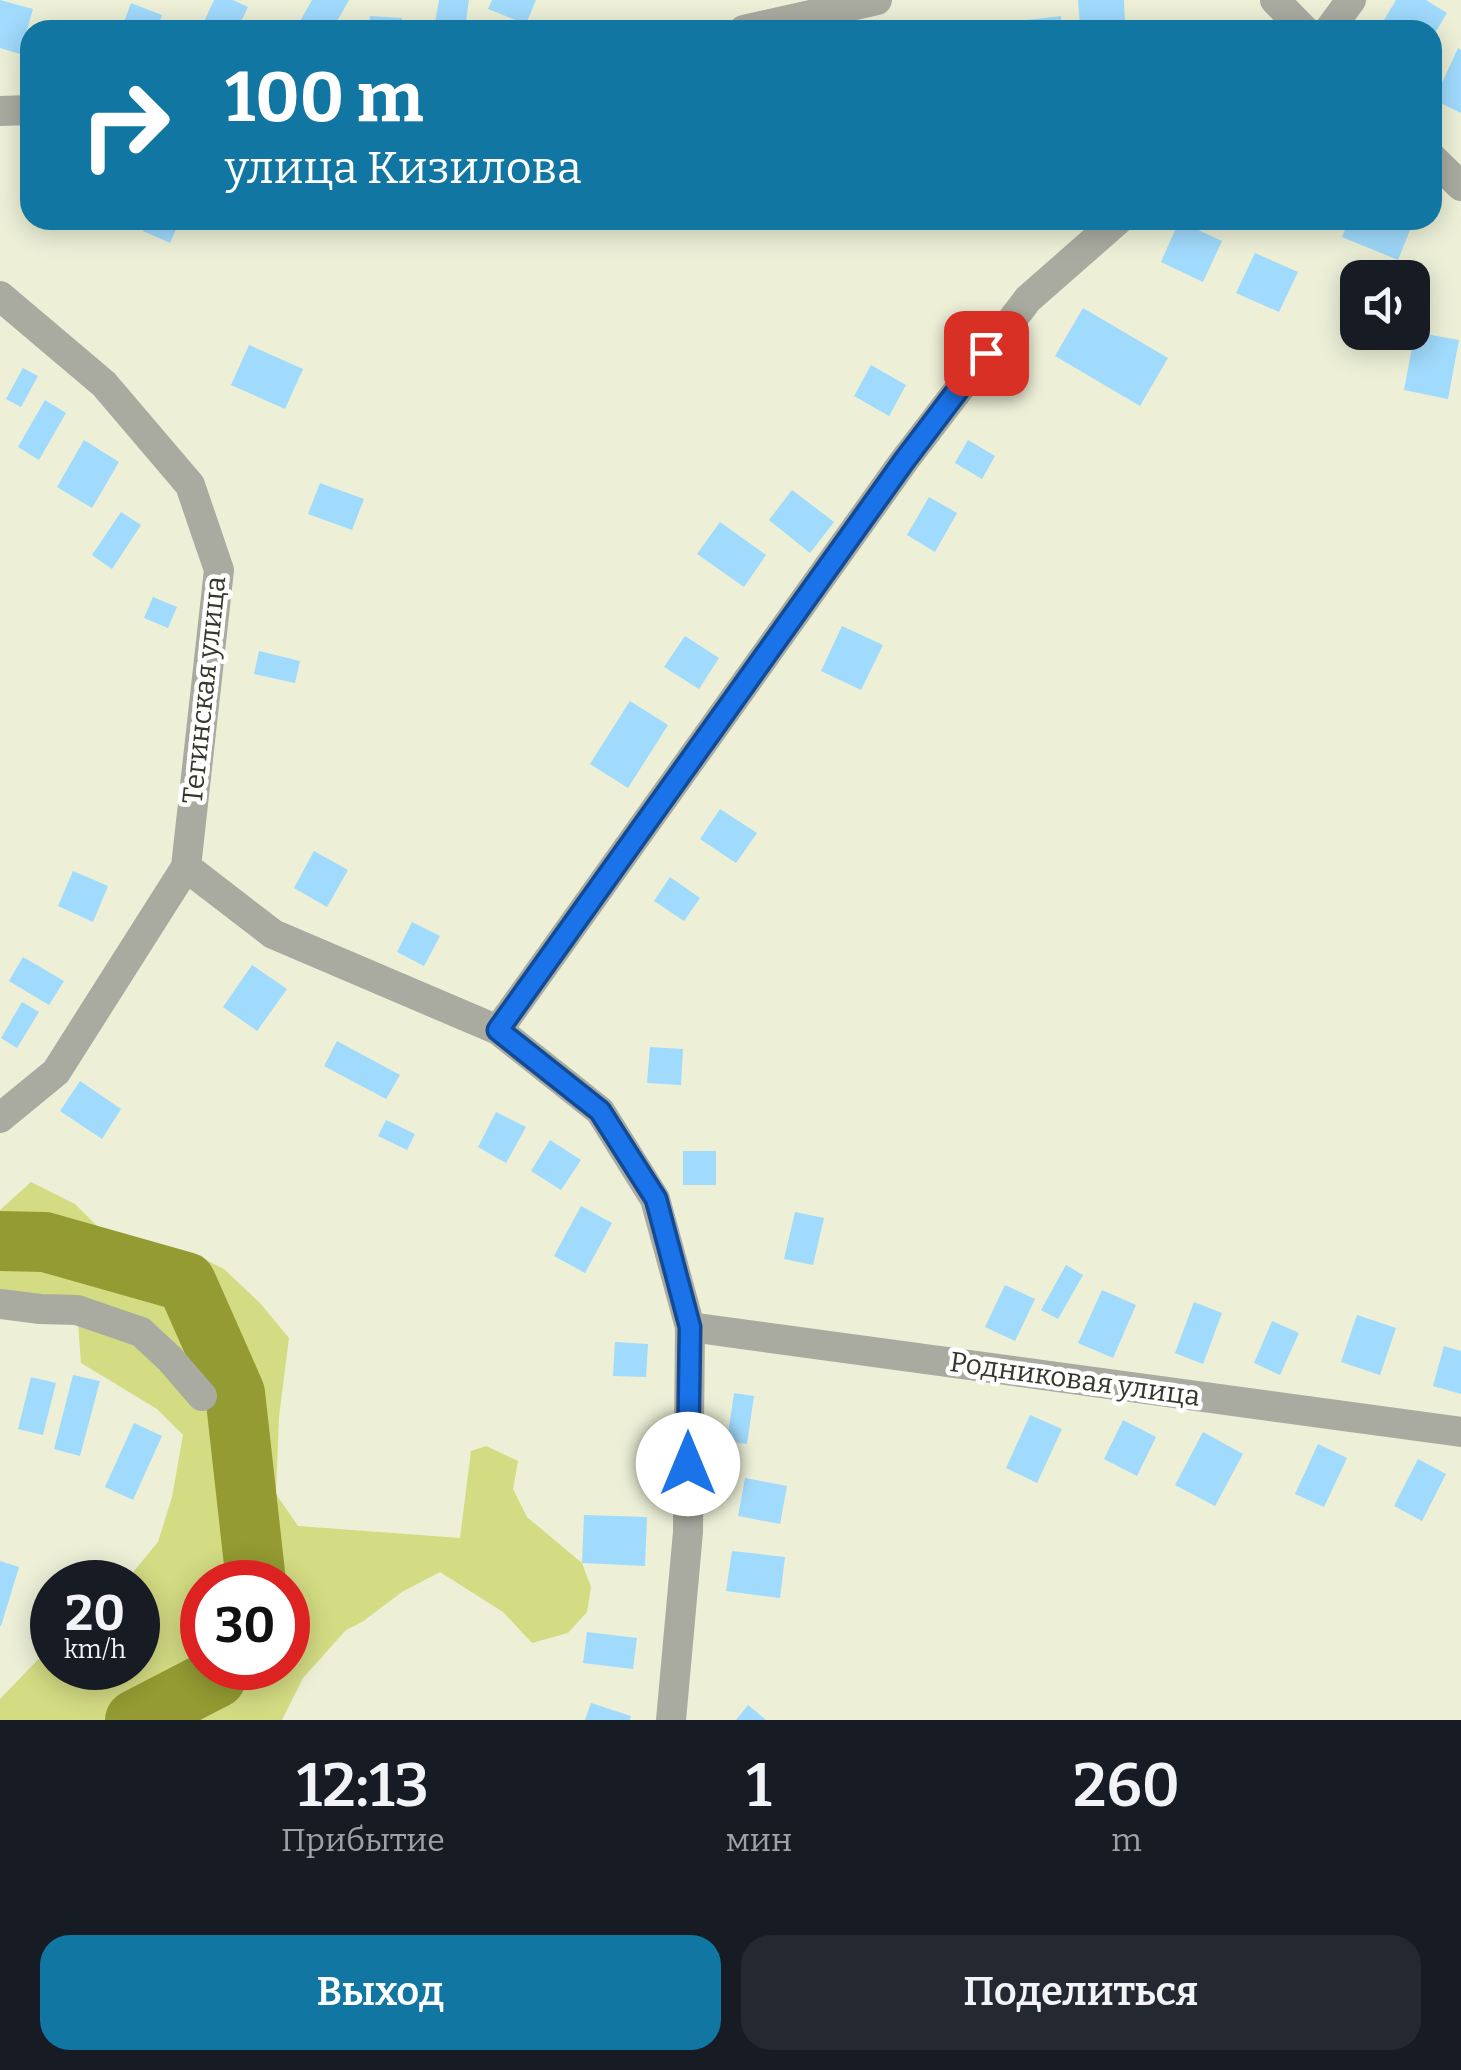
<!DOCTYPE html>
<html lang="ru">
<meta charset="utf-8">
<style>
body{margin:0;font-family:Bitter,serif;background:#242831;color:#f1f3f6;height:100vh;display:flex;flex-direction:column;font-size:38px;white-space:nowrap}
*{box-sizing:border-box;margin:0}
p{font-size:32px;color:#9ea1a6}
.icon{flex:none;width:55px;height:55px;fill:none;stroke:currentColor;stroke-width:2;stroke-linecap:round;stroke-linejoin:round}
.map{position:relative;height:1720px;overflow:hidden}
.side{display:flex;flex-direction:column;background:#171b24;flex:1}
.side>*{flex:none}
.guide{position:absolute;left:20px;top:20px;width:1422px;height:210px;border-radius:30px;box-shadow:0 5px 25px #0003;background:#1176a2;color:#fff;overflow:hidden}
.buttons{position:absolute;left:1340px;top:260px;display:grid;gap:20px}
.buttons a{display:grid;place-items:center;width:90px;height:90px;border-radius:20px;background:#171b24;box-shadow:0 5px 25px #0003;font-size:50px}
.speed{position:absolute;left:30px;top:1560px;display:flex;gap:20px;font-size:50px;font-weight:700;text-align:center}
.speed>*{display:grid;place-content:center;width:130px;height:130px;border-radius:50%;background:#171b24;box-shadow:0 5px 25px #0003;line-height:1}
.speed small{font-size:25px;font-weight:400}
.speed .limit{border:15px solid #d22;background:#fff;color:#111}
.pin{position:absolute;display:grid;place-items:center;width:85px;height:85px;color:#fff;margin:-42px;border-radius:20px;box-shadow:0 5px 15px #0006}
.me{position:absolute;width:110px;margin:-55px;rotate:0deg;stroke-linejoin:round;filter:drop-shadow(0 0 8px #0008)}
.turn{display:flex;align-items:center;gap:35px;height:210px;padding:0 40px;font-size:45px}
.turn .icon{width:130px;height:130px;stroke-width:2.5}
.turn b{display:block;font-size:70px;line-height:85px}
.eta{display:flex;justify-content:space-evenly;align-items:center;height:170px;text-align:center}
.eta b{font-size:60px;font-weight:600;line-height:70px}
.primary-button{display:flex;gap:20px;margin-top:auto;padding:20px 40px}
.primary-button a{flex:1;height:115px;border-radius:30px;background:#1176a2;color:#fff;font-size:40px;font-weight:600;line-height:115px;text-align:center}
.primary-button a+a{background:#242831;color:#f1f3f6}
.map>svg:first-child{display:block}
.green{fill:#d3db83;fill-rule:evenodd}
.lines{fill:none;stroke-linecap:round;stroke-linejoin:round}
.river{stroke:#949b32;stroke-width:60}
.building{fill:#a0dafc}
.street{stroke:#a9aaa0;stroke-width:30}
.route-casing{stroke:#114b97;stroke-width:25}
.route{stroke:#1a73e8;stroke-width:18}
.labels{text-anchor:middle;dominant-baseline:central;stroke-width:9;stroke-linejoin:round;paint-order:stroke}
.street-label{font-size:28px;fill:#35362c;stroke:#fff}
</style>
<div class="map">
<svg width="1461" height="1720" viewBox="0 0 1461 1720">
<rect width="100%" height="100%" fill="#edf0d7"/>
<path class="green" d="M31,1182L75,1204L111,1240L157,1258L204,1259L224,1269L260,1303L289,1338L279,1417L276,1494L298,1526L460,1538L471,1451L486,1446L518,1461L513,1489L527,1517L582,1563L591,1587L587,1612L568,1633L532,1643L503,1612L440,1572L402,1592L362,1622L346,1630L303,1678L282,1720H0V1699L52,1645V1668H138V1582H125L158,1542L172,1497L183,1435L157,1409L81,1363L77,1310L0,1304V1210ZM202,1582H288V1668H202Z"/>
<g class="lines">
<g class="river">
<polyline points="0,1241 45,1242 186,1282 235,1393 256,1582"/>
<polyline points="135,1720 216,1678 221,1668"/>
</g>
</g>
<g class="building">
<polygon points="0,0 33,9 20,54 0,48"/>
<polygon points="214,0 233,0 248,7 237,30 200,30"/>
<polygon points="312,0 349,0 332,30 295,30"/>
<polygon points="439,0 469,0 465,28 435,23"/>
<polygon points="492,0 536,0 526,24 488,9"/>
<polygon points="1078,0 1124,0 1125,24 1080,27"/>
<polygon points="1396,0 1426,0 1447,13 1432,38 1432,30 1378,30"/>
<polygon points="131,3 162,15 157,30 121,30"/>
<polygon points="370,16 402,18 402,30 369,30"/>
<polygon points="1061,16 1062,30 1028,30 1027,20"/>
<polygon points="1458,48 1461,50 1461,113 1434,100"/>
<polygon points="148,220 180,220 170,243 143,231"/>
<polygon points="1349,220 1414,220 1398,260 1342,237"/>
<polygon points="1179,221 1222,241 1203,282 1161,262"/>
<polygon points="1255,253 1298,272 1279,312 1236,293"/>
<polygon points="1083,308 1168,358 1140,406 1055,356"/>
<polygon points="1415,332 1459,340 1448,399 1404,390"/>
<polygon points="249,345 303,369 285,409 231,385"/>
<polygon points="871,365 906,385 889,416 854,396"/>
<polygon points="23,368 38,376 21,407 6,399"/>
<polygon points="45,400 66,413 39,460 18,447"/>
<polygon points="84,440 119,462 92,508 57,487"/>
<polygon points="968,440 995,456 982,479 955,463"/>
<polygon points="320,483 364,499 352,530 308,514"/>
<polygon points="792,490 834,522 810,553 769,520"/>
<polygon points="929,497 957,513 935,552 907,535"/>
<polygon points="121,512 141,525 112,569 92,555"/>
<polygon points="720,522 766,555 744,587 697,554"/>
<polygon points="153,597 177,607 168,628 144,618"/>
<polygon points="842,626 883,645 861,690 821,671"/>
<polygon points="685,636 719,658 699,689 664,667"/>
<polygon points="259,651 300,661 295,683 254,674"/>
<polygon points="630,701 668,725 628,788 590,764"/>
<polygon points="720,809 757,833 736,863 700,839"/>
<polygon points="314,851 348,870 327,907 294,888"/>
<polygon points="73,871 108,886 93,922 58,906"/>
<polygon points="670,877 700,898 684,921 654,901"/>
<polygon points="412,922 440,936 424,966 397,952"/>
<polygon points="23,957 64,981 49,1005 9,981"/>
<polygon points="252,965 287,989 257,1031 223,1007"/>
<polygon points="22,1002 39,1012 17,1048 1,1038"/>
<polygon points="337,1041 400,1075 386,1099 324,1066"/>
<polygon points="650,1047 683,1049 681,1085 647,1083"/>
<polygon points="80,1081 121,1109 102,1139 60,1111"/>
<polygon points="496,1112 526,1127 506,1163 478,1147"/>
<polygon points="386,1120 415,1134 407,1150 378,1136"/>
<polygon points="550,1140 581,1160 561,1190 531,1171"/>
<rect x="683" y="1151" width="33" height="34"/>
<polygon points="581,1206 612,1223 585,1273 554,1256"/>
<polygon points="795,1212 824,1218 813,1265 784,1259"/>
<polygon points="1066,1265 1083,1275 1058,1319 1041,1310"/>
<polygon points="1005,1285 1035,1299 1015,1341 985,1327"/>
<polygon points="1102,1290 1136,1305 1113,1358 1078,1343"/>
<polygon points="1194,1302 1222,1313 1203,1364 1175,1353"/>
<polygon points="1357,1315 1396,1328 1380,1375 1341,1362"/>
<polygon points="1272,1321 1299,1333 1280,1375 1254,1363"/>
<polygon points="615,1342 648,1344 646,1377 613,1376"/>
<polygon points="1444,1346 1461,1351 1461,1394 1433,1386"/>
<polygon points="73,1375 100,1381 80,1456 54,1449"/>
<polygon points="31,1377 56,1383 43,1435 18,1429"/>
<polygon points="734,1393 754,1396 747,1444 727,1441"/>
<polygon points="1030,1415 1062,1429 1037,1483 1006,1468"/>
<polygon points="1123,1420 1156,1437 1137,1476 1104,1459"/>
<polygon points="134,1423 162,1436 133,1500 105,1487"/>
<polygon points="1203,1432 1243,1454 1215,1506 1175,1485"/>
<polygon points="1318,1444 1347,1458 1324,1507 1295,1494"/>
<polygon points="1418,1459 1446,1474 1422,1521 1394,1506"/>
<polygon points="745,1478 787,1486 780,1524 738,1516"/>
<polygon points="584,1515 647,1517 645,1566 582,1563"/>
<polygon points="732,1551 785,1557 780,1598 726,1591"/>
<polygon points="0,1561 19,1567 1,1626 0,1626"/>
<polygon points="587,1632 637,1638 633,1669 583,1663"/>
<polygon points="591,1703 631,1716 630,1720 585,1720"/>
<polygon points="748,1705 766,1720 736,1720"/>
</g>
<g class="lines">
<g class="street">
<polyline points="1275,0 1304,30"/>
<polyline points="744,30 877,0"/>
<polyline points="1329,30 1351,0"/>
<polyline points="0,111 30,110"/>
<polyline points="1432,158 1461,186"/>
<polyline points="0,296 104,384 190,485 219,570 186,867 273,934 498,1030 600,1111 655,1199 690,1327 688,1532 671,1720"/>
<polyline points="498,1030 904,461 1028,299 1118,220"/>
<polyline points="0,1118 56,1072 186,867"/>
<polyline points="0,1304 40,1309 77,1310 141,1332 170,1359 202,1396"/>
<polyline points="690,1327 1461,1432"/>
</g>
</g>
<g class="lines">
<g class="route-casing">
<polyline id="route" points="688,1464 690,1327 656,1199 600,1111 498,1030 904,461 986,353"/>
</g>
<use href="#route" class="route"/>
</g>
<g class="labels">
<g class="street-label">
<text transform="translate(204 690) rotate(-84)">Тегинская улица</text>
<text transform="translate(1075 1379) rotate(8)">Родниковая улица</text>
</g>
</g>
</svg>
<div class="buttons">
<a><svg class="icon" aria-label="sound" viewBox="0 0 24 24"><path d="M4 9h4l5-4v14l-5-4H4zM17 9q2 3 0 6"/></svg></a>
</div>
<div class="speed"><div>20<small>km/h</small></div><div class="limit">30</div></div>
<div class="pin" style="left:986px;top:353px;background:#d93025"><svg class="icon" aria-label="arrive" viewBox="0 0 24 24"><path d="M6 21V4h12l-3 4 3 4H6"/></svg></div>
<svg class="me" style="left:688px;top:1464px" viewBox="-20 -20 40 40"><circle r="19" fill="#fff"/><path d="M0-13L10 11 0 6-10 11z" fill="#1a73e8"/></svg>
<div class="guide">
<div class="turn"><svg class="icon" aria-label="right" viewBox="0 0 24 24"><path d="M7 20v-9h11M14 6l5 5-5 5"/></svg><div><b>100 m</b>улица Кизилова</div></div>
</div>
</div>
<section class="side">
<div class="eta">
<div><b>12:13</b><p>Прибытие</p></div>
<div><b>1</b><p>мин</p></div>
<div><b>260</b><p>m</p></div>
</div>
<div class="primary-button"><a>Выход</a><a>Поделиться</a></div>
</section>
